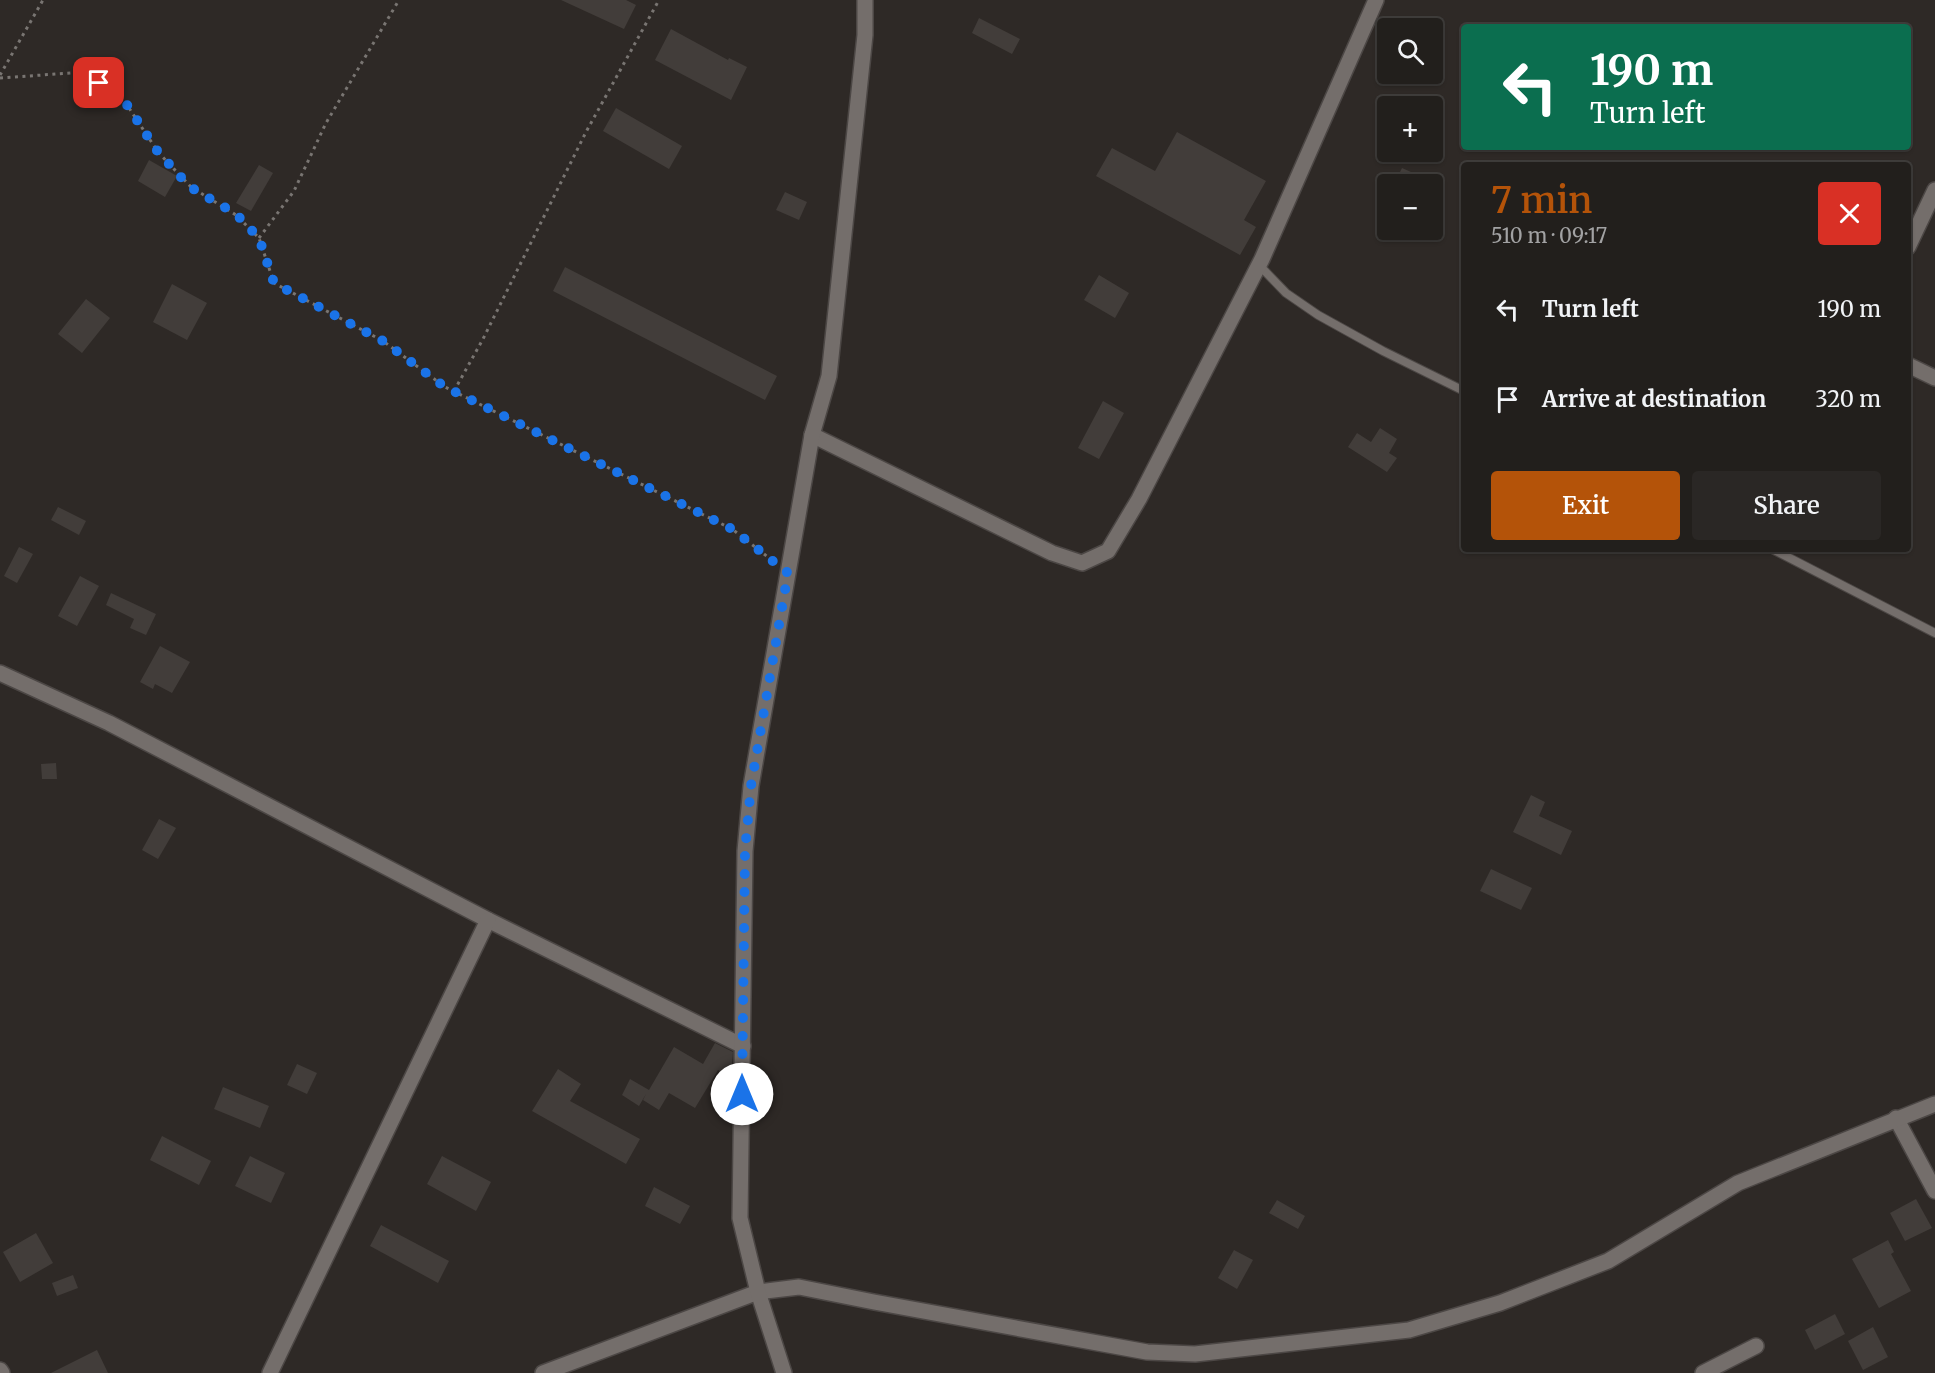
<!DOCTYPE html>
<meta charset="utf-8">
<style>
body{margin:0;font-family:Merriweather,serif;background:#2a2725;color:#f1f3f6;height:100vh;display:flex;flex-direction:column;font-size:22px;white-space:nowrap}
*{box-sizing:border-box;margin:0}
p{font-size:20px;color:#a2a2a3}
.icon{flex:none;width:33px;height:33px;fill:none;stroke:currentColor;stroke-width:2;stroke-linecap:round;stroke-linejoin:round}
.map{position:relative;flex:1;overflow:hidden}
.side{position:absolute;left:1461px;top:162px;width:450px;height:390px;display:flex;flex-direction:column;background:#221f1c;border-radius:6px;box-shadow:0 2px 4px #0004,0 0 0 2px #3f3d3b}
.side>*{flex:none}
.guide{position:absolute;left:1461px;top:24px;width:450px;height:126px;border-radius:6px;box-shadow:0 2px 4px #0004,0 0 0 2px #3f3d3b;background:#0b6e4f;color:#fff;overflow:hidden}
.buttons{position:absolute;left:1377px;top:18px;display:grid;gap:12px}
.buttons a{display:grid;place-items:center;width:66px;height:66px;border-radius:6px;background:#221f1c;box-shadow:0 2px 4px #0004,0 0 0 2px #3f3d3b;font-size:30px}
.pin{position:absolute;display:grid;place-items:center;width:51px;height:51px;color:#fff;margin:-26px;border-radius:12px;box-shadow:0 3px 9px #0006}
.me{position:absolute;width:66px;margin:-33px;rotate:0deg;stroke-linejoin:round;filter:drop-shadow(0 0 4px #0008)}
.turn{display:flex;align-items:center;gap:21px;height:126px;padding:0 30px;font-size:27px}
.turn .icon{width:78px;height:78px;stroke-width:2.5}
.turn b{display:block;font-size:42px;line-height:51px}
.round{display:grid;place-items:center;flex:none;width:63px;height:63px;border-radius:6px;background:#2a2725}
.summary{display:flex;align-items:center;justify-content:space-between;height:102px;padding:0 30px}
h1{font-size:36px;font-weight:600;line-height:45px;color:#b45309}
.cta{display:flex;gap:12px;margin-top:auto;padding:12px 30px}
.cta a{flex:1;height:69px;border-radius:6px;background:#b45309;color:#fff;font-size:24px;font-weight:600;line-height:69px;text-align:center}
.cta a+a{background:#2a2725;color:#f1f3f6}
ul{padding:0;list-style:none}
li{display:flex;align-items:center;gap:18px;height:90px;padding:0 30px}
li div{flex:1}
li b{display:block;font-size:22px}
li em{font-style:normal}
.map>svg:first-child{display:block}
.building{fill:#423d3a}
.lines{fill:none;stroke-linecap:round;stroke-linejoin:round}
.lane-casing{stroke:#4c4745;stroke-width:10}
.street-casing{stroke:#4c4745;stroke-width:18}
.path{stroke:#797572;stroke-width:3;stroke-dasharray:3 4.5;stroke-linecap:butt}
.lane{stroke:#746e6b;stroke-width:8}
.street{stroke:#746e6b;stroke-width:15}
.route{stroke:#1a73e8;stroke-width:10;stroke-dasharray:0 18}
</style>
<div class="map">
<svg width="1935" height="1373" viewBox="0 0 1935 1373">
<rect width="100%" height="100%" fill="#2e2926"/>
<g class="building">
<polygon points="561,0 626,0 636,5 624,29"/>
<polygon points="979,18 1020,39 1012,54 972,33"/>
<polygon points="671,29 728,60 729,58 747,67 731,100 655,60"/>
<polygon points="616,108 682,146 669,169 603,131"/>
<polygon points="1177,132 1266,181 1244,220 1256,227 1240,255 1096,176 1112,148 1155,171"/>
<polygon points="149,160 177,176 165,197 138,181"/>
<polygon points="259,165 273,173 251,211 236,203"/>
<polygon points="1402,168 1438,184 1394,184"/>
<polygon points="785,192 807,202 799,220 776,210"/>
<polygon points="565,267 777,376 765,400 553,291"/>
<polygon points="1099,275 1129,293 1115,318 1084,300"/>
<polygon points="172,284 207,303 187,340 153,322"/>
<polygon points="86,299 110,318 82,353 58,334"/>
<polygon points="1103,401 1124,413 1099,459 1078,448"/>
<polygon points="1380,428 1397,439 1389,453 1397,458 1387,472 1348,447 1357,433 1371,442"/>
<polygon points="58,507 86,521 79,535 51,520"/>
<polygon points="19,547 33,554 17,583 4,576"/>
<polygon points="80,576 99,586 77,626 58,616"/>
<polygon points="111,593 156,614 146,635 130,628 134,619 106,605"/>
<polygon points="160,646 190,662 172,693 155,684 153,689 140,682"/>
<polygon points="56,763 57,779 42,779 41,764"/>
<polygon points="1531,795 1545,802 1539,816 1572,831 1561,855 1513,832"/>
<polygon points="159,819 176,828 158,859 142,850"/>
<polygon points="1491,869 1532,888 1521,910 1480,891"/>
<polygon points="715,1043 733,1052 732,1065 726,1075 718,1070 695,1108 669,1093 659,1110 643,1100 646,1094 639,1106 622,1095 630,1079 649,1090 674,1047 703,1064"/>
<polygon points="297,1064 317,1073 307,1094 287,1085"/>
<polygon points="558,1069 581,1084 570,1101 640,1139 626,1164 532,1111"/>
<polygon points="223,1087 269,1106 260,1128 214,1109"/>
<polygon points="162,1136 211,1161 199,1185 150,1160"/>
<polygon points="250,1156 285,1173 271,1203 235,1186"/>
<polygon points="442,1156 491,1182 476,1211 427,1184"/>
<polygon points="654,1187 690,1206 680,1224 645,1206"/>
<polygon points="1916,1199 1932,1228 1905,1241 1890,1213"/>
<polygon points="1277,1200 1305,1216 1298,1229 1269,1213"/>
<polygon points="381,1225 449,1261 438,1283 370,1246"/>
<polygon points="36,1233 53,1263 20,1282 3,1252"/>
<polygon points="1888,1240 1894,1252 1891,1254 1911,1291 1879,1308 1852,1259"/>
<polygon points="1234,1250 1253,1260 1237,1289 1218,1278"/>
<polygon points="73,1275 78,1288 57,1296 52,1283"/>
<polygon points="1835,1314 1845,1334 1815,1350 1805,1330"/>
<polygon points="1873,1327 1888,1357 1863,1370 1848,1341"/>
<polygon points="97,1350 108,1373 51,1373"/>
</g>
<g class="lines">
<g class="lane-casing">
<g id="lane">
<polyline points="1259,265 1286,293 1318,315 1383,351 1464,391"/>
<polyline points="1772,549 1935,633"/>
</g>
</g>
<g class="street-casing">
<g id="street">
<polyline points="1908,247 1935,190"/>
<polyline points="1908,365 1935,378"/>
<polyline points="812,435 1052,553 1082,563 1108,551 1139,499 1262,259 1376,0"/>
<polyline points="0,673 109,723 488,920 743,1046"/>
<polyline points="1896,1118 1935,1191"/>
<polyline points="0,1370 2,1373"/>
<polyline points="270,1373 488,920"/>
<polyline points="543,1373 758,1292 799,1287 874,1302 1147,1352 1195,1354 1409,1330 1500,1303 1608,1261 1738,1183 1935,1104"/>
<polyline points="784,1373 758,1292 740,1218 745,851 751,786 812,435 829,376 865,35 865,0"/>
<polyline points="1703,1373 1756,1346"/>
</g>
</g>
<g class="path">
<polyline points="0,75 43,0"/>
<polyline points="0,78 85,72 127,105 158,152 191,187 236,215 259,238 274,283 383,341 445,387 732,529 773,561"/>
<polyline points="259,238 294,191 326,123 399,0"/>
<polyline points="454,391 483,339 586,132 659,0"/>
</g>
<use href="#lane" class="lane"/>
<use href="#street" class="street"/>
</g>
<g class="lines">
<polyline class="route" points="99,83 127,105 158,152 190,187 236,214 259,238 274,283 383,341 445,387 732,529 788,573 751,786 745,851 742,1094"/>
</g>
</svg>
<div class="buttons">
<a><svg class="icon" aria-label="search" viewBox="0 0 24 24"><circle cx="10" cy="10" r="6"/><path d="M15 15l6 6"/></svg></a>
<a>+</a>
<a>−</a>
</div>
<div class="pin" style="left:99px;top:83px;background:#d93025"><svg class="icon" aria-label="arrive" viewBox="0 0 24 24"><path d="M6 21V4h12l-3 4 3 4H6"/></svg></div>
<svg class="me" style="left:742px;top:1094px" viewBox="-20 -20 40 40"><circle r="19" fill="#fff"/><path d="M0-13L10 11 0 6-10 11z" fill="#1a73e8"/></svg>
<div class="guide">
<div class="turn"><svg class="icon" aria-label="left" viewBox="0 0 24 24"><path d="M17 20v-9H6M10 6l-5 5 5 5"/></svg><div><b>190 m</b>Turn left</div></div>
</div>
<section class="side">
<div class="summary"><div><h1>7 min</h1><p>510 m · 09:17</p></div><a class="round" style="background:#d93025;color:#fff"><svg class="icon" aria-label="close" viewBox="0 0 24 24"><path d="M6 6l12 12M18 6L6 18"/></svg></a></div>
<ul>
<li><svg class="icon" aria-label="left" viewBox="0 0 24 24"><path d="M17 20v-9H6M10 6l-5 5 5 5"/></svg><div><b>Turn left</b></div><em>190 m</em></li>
<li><svg class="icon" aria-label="arrive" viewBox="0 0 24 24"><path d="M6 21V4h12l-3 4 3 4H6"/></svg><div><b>Arrive at destination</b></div><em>320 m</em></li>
</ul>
<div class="cta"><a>Exit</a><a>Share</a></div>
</section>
</div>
